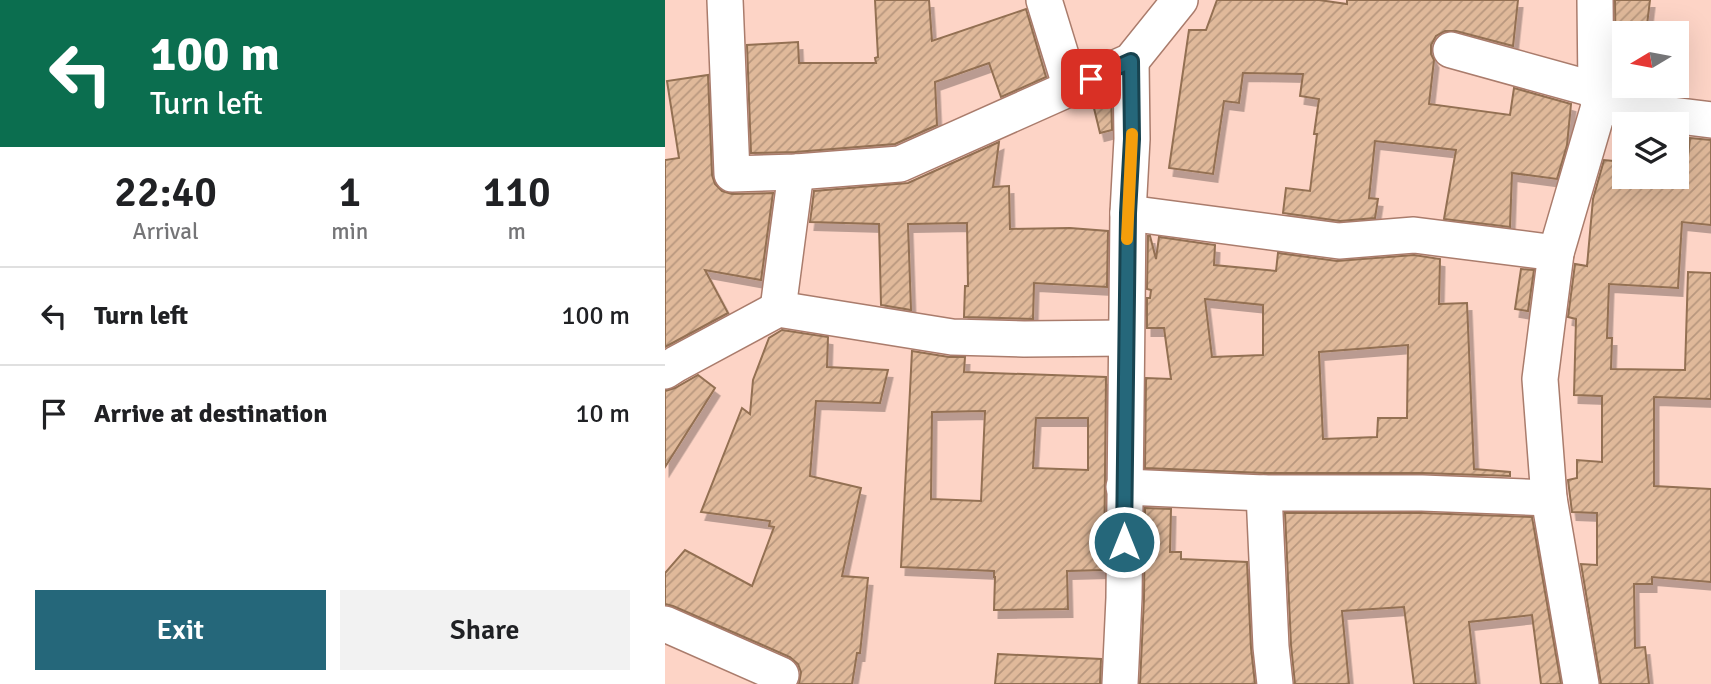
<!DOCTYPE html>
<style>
body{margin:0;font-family:Signika,sans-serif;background:#f2f2f2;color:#202124;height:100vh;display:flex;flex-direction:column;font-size:26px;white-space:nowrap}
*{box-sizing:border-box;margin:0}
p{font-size:23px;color:#757577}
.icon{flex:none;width:38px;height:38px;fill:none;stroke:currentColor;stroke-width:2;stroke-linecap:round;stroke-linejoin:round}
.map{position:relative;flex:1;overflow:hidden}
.drawer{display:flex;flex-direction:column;background:#fff;width:665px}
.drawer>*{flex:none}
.banner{background:#0b6e4f;color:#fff;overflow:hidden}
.needle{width:46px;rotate:260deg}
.controls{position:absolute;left:947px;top:21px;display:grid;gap:14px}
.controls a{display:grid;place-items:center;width:77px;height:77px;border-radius:0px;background:#fff;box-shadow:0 7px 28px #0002;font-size:35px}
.pin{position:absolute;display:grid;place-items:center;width:60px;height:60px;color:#fff;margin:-30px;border-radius:14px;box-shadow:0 4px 10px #0006}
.me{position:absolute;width:77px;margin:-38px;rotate:0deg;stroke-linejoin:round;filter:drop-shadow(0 0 5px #0008)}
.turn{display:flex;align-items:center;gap:24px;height:147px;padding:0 35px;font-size:32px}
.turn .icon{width:91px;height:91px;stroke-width:2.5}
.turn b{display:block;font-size:49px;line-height:60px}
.eta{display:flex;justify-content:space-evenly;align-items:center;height:119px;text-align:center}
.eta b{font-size:42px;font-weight:600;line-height:49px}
.cta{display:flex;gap:14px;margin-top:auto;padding:14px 35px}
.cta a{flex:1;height:80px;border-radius:0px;background:#25677a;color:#fff;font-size:28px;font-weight:600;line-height:80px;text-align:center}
.cta a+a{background:#f2f2f2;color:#202124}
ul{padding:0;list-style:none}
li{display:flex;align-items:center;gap:21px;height:98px;padding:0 35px;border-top:2px solid #e0e0e0}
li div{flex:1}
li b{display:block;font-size:26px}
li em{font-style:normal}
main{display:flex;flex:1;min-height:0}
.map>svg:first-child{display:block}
.building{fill:url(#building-hatch);stroke:#937052;stroke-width:2;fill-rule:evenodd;filter:url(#shadow)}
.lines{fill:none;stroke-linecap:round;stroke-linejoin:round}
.minor-casing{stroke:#aa7c6c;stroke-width:38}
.minor{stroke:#fff;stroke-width:35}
.route-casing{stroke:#18434f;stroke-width:18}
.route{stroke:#25677a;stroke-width:12}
.slow{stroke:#f59e0b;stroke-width:12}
</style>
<main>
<section class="drawer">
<div class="banner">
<div class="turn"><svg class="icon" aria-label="left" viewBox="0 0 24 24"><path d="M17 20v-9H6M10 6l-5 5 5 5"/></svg><div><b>100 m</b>Turn left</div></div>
</div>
<div class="eta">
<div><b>22:40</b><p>Arrival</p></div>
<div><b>1</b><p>min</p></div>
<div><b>110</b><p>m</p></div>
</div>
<ul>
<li><svg class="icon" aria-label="left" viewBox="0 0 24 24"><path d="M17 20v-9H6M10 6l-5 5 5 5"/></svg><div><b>Turn left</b></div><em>100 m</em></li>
<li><svg class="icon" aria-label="arrive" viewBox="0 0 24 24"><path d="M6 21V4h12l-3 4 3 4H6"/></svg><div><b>Arrive at destination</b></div><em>10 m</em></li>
</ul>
<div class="cta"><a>Exit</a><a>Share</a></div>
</section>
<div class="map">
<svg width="1046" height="684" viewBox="0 0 1046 684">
<defs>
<pattern id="building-hatch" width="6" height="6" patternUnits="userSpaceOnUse" patternTransform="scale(1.75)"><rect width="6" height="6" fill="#e0b99a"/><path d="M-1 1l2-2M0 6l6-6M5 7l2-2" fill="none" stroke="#b8977e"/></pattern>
<filter id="shadow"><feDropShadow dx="4.5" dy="8" stdDeviation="0" flood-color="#0004"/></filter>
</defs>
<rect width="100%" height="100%" fill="#fdd4c6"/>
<g class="building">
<polygon points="210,0 264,0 267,41 361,9 381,77 336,97 324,63 270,82 272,125 230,144 130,152 86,153 82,45 133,42 134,63 211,63 210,58 213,57"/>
<polygon points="552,0 654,0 682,4 682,0 853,0 848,46 791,31 780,31 771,36 766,45 766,54 769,60 764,104 845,115 849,88 906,104 902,145 892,179 847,173 845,227 779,219 791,150 710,141 704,198 713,199 710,218 675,221 618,213 621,188 645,191 652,134 649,134 654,99 635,96 638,74 578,73 574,103 559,101 548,174 504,168 524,30 541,30"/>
<polygon points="950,0 985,0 981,33 959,33 959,89 951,88"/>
<polygon points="43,75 47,175 50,184 57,191 67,194 108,193 96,280 40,270 63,313 0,347 0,160 14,158 2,81"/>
<polygon points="446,92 447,130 435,133 427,100"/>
<polygon points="1025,138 1046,140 1046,225 1017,222 1013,288 944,284 942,338 947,338 946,369 1020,370 1023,272 1046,273 1046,399 989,397 989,486 1046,489 1046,582 987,577 987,584 969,584 970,648 980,647 984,684 936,684 916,564 932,565 932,513 907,512 903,480 912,478 912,460 937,462 937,396 909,395 911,319 903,317 910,264 922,266 928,199 939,160 959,162 959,177 1021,177"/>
<polygon points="334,142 328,187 344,186 345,229 405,228 443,231 442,287 369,283 368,319 299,317 300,286 303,286 302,223 243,224 246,310 216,305 214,224 145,222 149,191 243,183"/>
<path d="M483,236H485L491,259L494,237L550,245L549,265L611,271L613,253L672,261L749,255L775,259L774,304L802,303L809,469L845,472V476L757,473H599L480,468L481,378L506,379L499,328H482V298H485L486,290L482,289ZM540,299L598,305V355L547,357ZM743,345L742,418H713L712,437L658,439L654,352Z"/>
<polygon points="856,269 869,270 863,311 850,309"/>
<polygon points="117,330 163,337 162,367 223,370 215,403 151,401 145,476 196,488 177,576 203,578 195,653 192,653 187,684 134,684 136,672 133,664 125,657 8,606 0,604 0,573 20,550 87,586 109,527 104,526 105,521 36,512 77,408 85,414 88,380 104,338"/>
<path d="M247,351L284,357H300L299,372L441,377L439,570L402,571L403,609L329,610L330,577H329V571L236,567ZM320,411L316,501L266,499L267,412ZM371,418H423V470L368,468Z"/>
<polygon points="33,375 50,388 0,467 0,391 10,388"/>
<polygon points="480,508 506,509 505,552 516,552 516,559 582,562 586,648 590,684 475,684 479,598"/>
<polygon points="620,513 757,513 867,517 896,684 876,684 867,615 804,622 811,684 749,684 739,607 677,611 684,684 630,684 626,645"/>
<polygon points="333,654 436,659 435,684 330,684"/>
</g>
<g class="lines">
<g class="minor-casing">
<g id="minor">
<polyline points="60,0 67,174 131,172 235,164 466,61 515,0"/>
<polyline points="379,0 406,88"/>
<polyline points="786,50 931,90"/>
<polyline points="934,106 1046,120"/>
<polyline points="463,213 674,241 749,235 891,253"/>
<polyline points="113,309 131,172"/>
<polyline points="0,371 11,364 113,309 287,337 359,339 461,338"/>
<polyline points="459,487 599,493 757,493 884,498"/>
<polyline points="599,493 606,647 610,684"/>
<polyline points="0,624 116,675"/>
<polyline points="455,684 459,598 463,213 467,139 466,61"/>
<polyline points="916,684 884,498 875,379 891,253 934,106 931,90 930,0"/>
</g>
</g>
<use href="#minor" class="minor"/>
</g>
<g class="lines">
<g class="route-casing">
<polyline id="route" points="426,79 466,61 467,139 463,213 459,542"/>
</g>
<use href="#route" class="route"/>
<polyline class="slow" points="462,239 467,134"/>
</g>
</svg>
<div class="controls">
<a><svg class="needle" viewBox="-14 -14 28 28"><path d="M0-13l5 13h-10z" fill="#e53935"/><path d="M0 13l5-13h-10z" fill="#757577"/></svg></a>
<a><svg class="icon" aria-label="layers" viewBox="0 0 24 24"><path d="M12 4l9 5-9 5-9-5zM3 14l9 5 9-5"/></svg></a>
</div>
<div class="pin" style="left:426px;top:79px;background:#d93025"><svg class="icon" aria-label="arrive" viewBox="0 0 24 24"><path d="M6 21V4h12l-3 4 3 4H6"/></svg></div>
<svg class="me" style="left:459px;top:542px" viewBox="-20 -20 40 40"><circle r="17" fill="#25677a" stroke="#fff" stroke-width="3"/><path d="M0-11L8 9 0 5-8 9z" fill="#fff"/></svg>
</div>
</main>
